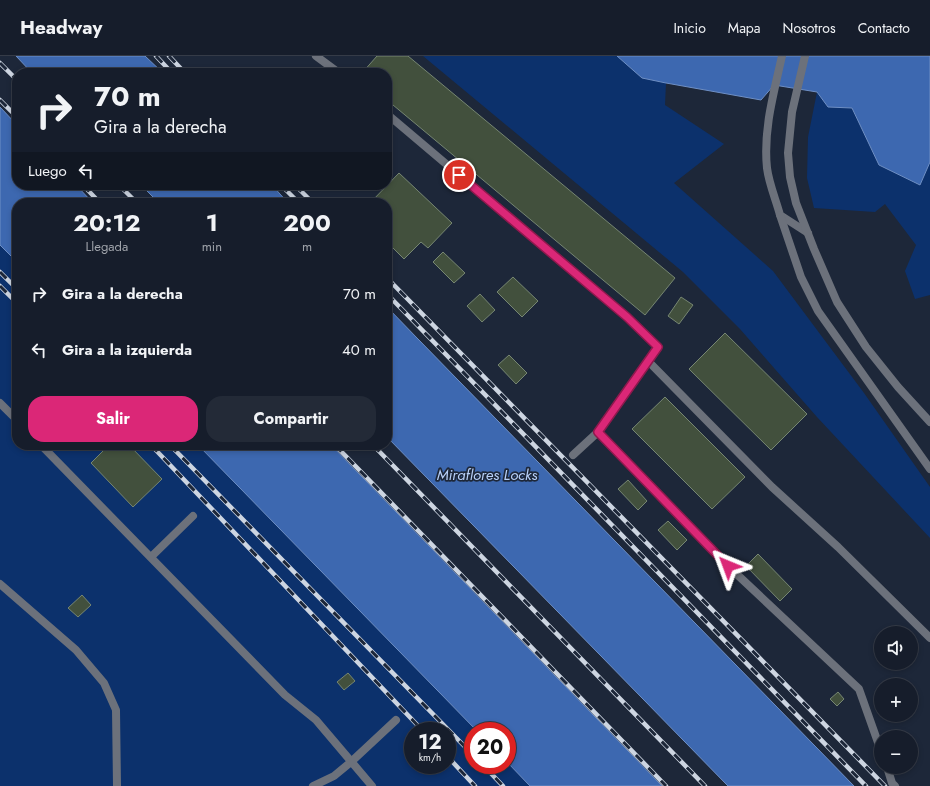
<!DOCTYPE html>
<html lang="es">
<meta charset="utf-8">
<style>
body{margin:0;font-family:Jost,sans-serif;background:#232a37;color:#f1f3f6;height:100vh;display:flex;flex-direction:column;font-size:15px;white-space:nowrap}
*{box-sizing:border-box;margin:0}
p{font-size:13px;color:#9ea2a9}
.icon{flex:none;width:22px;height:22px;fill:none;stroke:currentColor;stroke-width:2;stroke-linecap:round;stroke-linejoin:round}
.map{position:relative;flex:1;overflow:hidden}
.drawer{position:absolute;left:12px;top:142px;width:380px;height:252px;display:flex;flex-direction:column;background:#161d2b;border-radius:16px;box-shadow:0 2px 6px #0003,0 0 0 1px #353b47}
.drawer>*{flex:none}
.banner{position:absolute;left:12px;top:12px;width:380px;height:122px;border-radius:16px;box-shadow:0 2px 6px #0003,0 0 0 1px #353b47;background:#161d2b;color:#f1f3f6;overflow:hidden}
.tools{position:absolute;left:874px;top:570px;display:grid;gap:8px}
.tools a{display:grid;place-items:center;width:44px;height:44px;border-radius:50%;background:#161d2b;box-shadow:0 2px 6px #0003,0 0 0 1px #353b47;font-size:20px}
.speed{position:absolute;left:404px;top:666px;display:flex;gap:8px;font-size:20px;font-weight:700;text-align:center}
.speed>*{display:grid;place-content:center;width:52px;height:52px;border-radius:50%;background:#161d2b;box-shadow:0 2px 6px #0003,0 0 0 1px #353b47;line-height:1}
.speed small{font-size:10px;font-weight:400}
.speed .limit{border:6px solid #d22;background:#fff;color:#111}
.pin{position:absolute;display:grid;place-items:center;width:34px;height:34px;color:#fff;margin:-17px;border:2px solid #fff;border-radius:50%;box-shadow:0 1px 4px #0007}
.me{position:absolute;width:44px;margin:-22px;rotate:316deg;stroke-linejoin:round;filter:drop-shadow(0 0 3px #0008)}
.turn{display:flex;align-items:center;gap:14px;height:84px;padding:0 16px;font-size:18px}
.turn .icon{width:52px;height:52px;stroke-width:2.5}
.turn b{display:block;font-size:28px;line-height:34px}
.then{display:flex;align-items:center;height:38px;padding:0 16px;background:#0003;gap:8px;font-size:15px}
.eta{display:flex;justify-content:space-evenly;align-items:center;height:68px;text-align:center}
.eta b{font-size:24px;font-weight:700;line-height:28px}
.cta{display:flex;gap:8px;margin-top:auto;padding:8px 16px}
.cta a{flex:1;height:46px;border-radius:16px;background:#db2777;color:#fff;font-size:16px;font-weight:700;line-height:46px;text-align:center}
.cta a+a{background:#232a37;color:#f1f3f6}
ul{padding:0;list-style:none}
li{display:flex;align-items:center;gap:12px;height:56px;padding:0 16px}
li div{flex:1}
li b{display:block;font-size:15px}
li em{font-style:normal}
header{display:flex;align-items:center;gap:24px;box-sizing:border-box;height:56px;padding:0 20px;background:#161d2b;border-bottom:1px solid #353b47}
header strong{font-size:19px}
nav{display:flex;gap:22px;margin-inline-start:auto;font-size:14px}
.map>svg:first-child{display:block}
.green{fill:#0c316c;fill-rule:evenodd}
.water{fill:#3d68b0;stroke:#6e8fc5}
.building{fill:#42503d;stroke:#768672}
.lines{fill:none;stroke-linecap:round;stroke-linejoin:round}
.service{stroke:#6c717b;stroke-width:8}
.rail-casing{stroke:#cdd5e1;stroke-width:4.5}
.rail{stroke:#1d2739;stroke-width:3;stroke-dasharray:9;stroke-linecap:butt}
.route-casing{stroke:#8e194d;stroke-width:10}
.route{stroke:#db2777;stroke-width:7}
.labels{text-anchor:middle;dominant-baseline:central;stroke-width:3.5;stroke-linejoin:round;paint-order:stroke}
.water-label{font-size:15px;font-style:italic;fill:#b8d0f8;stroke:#1d2739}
</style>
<header>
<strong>Headway</strong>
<nav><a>Inicio</a><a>Mapa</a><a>Nosotros</a><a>Contacto</a></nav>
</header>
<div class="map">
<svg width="930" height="730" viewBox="0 0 930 730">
<rect width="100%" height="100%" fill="#1d2739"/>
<g class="green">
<polygon points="423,0 617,0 642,22 666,27 665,49 724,88 674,127 773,215 864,337 930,431 930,482 817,361 740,273 683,216"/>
<polygon points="817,36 828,51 852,52 879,109 920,129 930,106 930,239 915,243 905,215 916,189 885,148 875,156 814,152 807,122 808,81"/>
<path d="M0,189L17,206V389H198L477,675H473V709H507V706L530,730H0ZM413,675H447V709H413Z"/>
</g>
<g class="water">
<polygon points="16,0 145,0 163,17 32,17"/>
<polygon points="617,0 930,0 930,106 920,129 879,109 852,52 828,51 817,36 774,29 761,44 666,27 642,22"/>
<polygon points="0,51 17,69 17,129 76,129 93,147 17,147 17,206 0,189"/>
<polygon points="141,129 272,129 288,147 159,147"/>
<polygon points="387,251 418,283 854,730 728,730 387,381"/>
<polygon points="198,389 331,389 662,730 530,730 507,706 507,675 477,675"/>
</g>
<g class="building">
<polygon points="377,0 408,0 675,222 645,259 387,44 387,17 362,17"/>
<polygon points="399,117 452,167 428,192 421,186 404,203 387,186 387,147 370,147"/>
<polygon points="443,196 465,217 454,227 433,206"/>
<polygon points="513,221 538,245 522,261 497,236"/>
<polygon points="480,238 495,254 482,266 467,250"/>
<polygon points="681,241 693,249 679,268 668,260"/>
<polygon points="725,277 807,358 771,394 689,313"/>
<polygon points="509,299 527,317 516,328 498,309"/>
<polygon points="665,341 745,421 712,453 632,373"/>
<polygon points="109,389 129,389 162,423 133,451 91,407"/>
<polygon points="628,424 647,445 638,454 618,433"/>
<polygon points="668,465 687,484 677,494 658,474"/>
<polygon points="758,498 792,533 780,545 746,510"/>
<polygon points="82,539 91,549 78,561 68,552"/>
<polygon points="348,617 355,625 344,634 337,626"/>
<polygon points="838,636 844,643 837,650 830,643"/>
</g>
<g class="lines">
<g class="service">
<polyline points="316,0 339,17"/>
<path d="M782,0C774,36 763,74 767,112C769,128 776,144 780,159L808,177"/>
<polyline points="805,0 792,56 788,97 790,121 796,147 814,193 837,246 866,291 898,331 930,366"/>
<polyline points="387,58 627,261 658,291 598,376 573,399"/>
<polyline points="780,159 801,221 818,255 930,413"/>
<polyline points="648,305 772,431 838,491 930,582"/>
<polyline points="0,347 17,364"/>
<polyline points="598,376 728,510 859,633 881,695"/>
<polyline points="41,389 285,639 316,664 372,730"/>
<polyline points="151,501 193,460"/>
<polyline points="0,528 76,594 104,627 116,654 117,730"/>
<polyline points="887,711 892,727 895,730"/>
<polyline points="313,730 334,720 351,706 396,664"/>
</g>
<g class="rail-casing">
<g id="rail">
<polyline points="156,0 172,17"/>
<polyline points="169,0 185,17"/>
<polyline points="0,7 17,24"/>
<polyline points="0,44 17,61"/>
<polyline points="83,129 100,147"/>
<polyline points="119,129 137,147"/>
<polyline points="281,129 299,147"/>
<polyline points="295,129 313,147"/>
<polyline points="0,216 17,233"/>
<polyline points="387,222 885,730"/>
<polyline points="0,230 17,247"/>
<polyline points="387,238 866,730"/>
<polyline points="151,389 423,675"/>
<polyline points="170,389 473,699"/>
<polyline points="335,389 666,730"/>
<polyline points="373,389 705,730"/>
<polyline points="447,700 475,730"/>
<polyline points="483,709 503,730"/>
</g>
</g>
<use href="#rail" class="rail"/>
</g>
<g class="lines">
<g class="route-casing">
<polyline id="route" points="459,119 627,261 658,291 598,376 728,510"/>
</g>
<use href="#route" class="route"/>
</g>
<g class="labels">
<g class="water-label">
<text x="487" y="419">Miraflores Locks</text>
</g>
</g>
</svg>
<div class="tools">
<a><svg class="icon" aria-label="sound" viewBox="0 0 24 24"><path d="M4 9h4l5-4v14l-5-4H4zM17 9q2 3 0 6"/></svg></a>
<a>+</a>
<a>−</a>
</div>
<div class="speed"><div>12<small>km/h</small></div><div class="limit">20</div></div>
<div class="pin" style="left:459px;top:119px;background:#d93025"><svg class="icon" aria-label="arrive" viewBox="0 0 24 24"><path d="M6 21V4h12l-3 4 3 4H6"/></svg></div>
<svg class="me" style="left:728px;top:510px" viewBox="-20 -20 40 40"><path d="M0-17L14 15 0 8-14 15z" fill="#db2777" stroke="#fff" stroke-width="4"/></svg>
<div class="banner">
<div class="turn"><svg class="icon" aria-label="right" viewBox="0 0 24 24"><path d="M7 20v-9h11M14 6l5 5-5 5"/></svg><div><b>70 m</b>Gira a la derecha</div></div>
<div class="then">Luego<svg class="icon" aria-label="left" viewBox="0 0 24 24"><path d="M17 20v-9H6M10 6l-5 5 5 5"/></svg></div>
</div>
<section class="drawer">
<div class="eta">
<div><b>20:12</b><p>Llegada</p></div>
<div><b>1</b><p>min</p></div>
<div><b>200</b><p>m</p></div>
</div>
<ul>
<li><svg class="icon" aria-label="right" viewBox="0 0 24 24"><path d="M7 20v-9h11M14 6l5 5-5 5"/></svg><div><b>Gira a la derecha</b></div><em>70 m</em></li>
<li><svg class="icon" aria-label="left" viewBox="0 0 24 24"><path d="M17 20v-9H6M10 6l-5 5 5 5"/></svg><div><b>Gira a la izquierda</b></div><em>40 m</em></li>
</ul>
<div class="cta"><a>Salir</a><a>Compartir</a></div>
</section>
</div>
